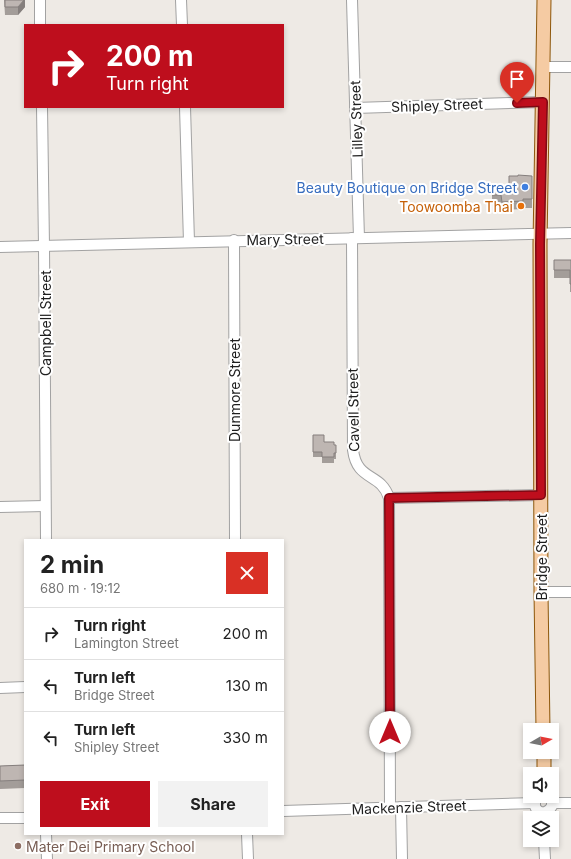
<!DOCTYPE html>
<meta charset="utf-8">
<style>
body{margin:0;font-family:Inter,sans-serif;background:#f2f2f2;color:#222;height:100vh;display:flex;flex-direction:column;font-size:15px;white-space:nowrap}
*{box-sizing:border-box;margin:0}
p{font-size:13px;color:#767676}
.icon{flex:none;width:22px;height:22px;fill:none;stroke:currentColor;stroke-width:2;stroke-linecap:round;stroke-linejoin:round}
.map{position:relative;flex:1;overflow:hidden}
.panel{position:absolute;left:24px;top:539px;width:260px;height:296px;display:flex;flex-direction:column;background:#fff;border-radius:0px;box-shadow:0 2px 6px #0003}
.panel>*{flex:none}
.guide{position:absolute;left:24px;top:24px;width:260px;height:84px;border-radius:0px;box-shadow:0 2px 6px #0003;background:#be0e1d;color:#fff;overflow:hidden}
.needle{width:26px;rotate:80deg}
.tools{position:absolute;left:523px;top:723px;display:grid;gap:8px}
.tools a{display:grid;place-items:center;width:36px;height:36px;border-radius:0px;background:#fff;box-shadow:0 2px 6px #0003;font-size:20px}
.pin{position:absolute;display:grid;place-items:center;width:34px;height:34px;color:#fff;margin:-41px -17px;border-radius:50% 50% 50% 0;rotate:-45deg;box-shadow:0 0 4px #0007}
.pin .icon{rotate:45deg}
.me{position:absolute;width:44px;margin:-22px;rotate:0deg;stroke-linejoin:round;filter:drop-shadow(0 0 3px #0008)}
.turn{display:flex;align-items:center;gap:14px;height:84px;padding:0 16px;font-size:18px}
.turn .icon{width:52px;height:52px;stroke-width:2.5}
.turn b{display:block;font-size:28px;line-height:34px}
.round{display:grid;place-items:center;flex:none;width:42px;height:42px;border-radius:0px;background:#f2f2f2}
.overview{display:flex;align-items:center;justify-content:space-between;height:68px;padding:0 16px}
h1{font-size:24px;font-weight:700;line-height:30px}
.action{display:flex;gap:8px;margin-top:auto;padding:8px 16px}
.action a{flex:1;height:46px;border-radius:0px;background:#be0e1d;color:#fff;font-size:16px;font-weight:700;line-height:46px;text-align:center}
.action a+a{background:#f2f2f2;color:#222}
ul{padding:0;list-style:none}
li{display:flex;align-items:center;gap:12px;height:52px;padding:0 16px;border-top:1px solid #e0e0e0}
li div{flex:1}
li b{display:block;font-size:15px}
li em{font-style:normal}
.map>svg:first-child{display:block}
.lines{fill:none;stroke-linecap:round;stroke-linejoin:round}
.minor-casing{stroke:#a2a2a2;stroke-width:12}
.major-casing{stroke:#8d570b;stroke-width:15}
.minor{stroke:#fff;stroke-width:10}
.major{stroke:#f5cba3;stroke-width:13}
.wall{fill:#a39d99}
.shaded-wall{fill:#857f7d}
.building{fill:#beb6b2;stroke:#857f7d}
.route-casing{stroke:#7c0913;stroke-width:10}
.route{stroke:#be0e1d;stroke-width:7}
.shop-dot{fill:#3f7fe0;stroke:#fff;stroke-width:1.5}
.food-dot{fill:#e8710a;stroke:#fff;stroke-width:1.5}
.education-dot{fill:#8d6e63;stroke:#fff;stroke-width:1.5}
.labels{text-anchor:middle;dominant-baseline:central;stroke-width:4;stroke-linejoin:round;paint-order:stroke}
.street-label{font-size:14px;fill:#1e1e1e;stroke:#fff}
.shop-label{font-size:14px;fill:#366cbe;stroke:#fff;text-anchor:end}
.food-label{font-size:14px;fill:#c56008;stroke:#fff;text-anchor:end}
.education-label{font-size:14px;fill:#785e54;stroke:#fff;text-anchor:start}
</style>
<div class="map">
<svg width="571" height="859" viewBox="0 0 571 859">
<rect width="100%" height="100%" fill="#eeeae5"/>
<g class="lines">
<g class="minor-casing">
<g id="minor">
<polyline points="40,0 40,25"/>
<polyline points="181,0 182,25"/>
<polyline points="352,0 359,238"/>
<polyline points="544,67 571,67"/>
<polyline points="42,107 44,246 46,540"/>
<polyline points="185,107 189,242"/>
<polyline points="355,108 543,102"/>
<path d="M352,238L353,450C357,482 381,472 389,498L390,807"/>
<polyline points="234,240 235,540"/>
<polyline points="0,247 571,233"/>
<polyline points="389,498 541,495"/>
<polyline points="0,507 45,506"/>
<polyline points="541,592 571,592"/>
<polyline points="0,688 25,687"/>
<path d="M538,796C528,808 544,820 552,806V799L549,796"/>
<polyline points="553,803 571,803"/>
<polyline points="401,807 402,859"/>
<polyline points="283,811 535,803"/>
<polyline points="0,818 25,818"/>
<polyline points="46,834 47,859"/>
<polyline points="247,834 248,859"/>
<polyline points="544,840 545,859"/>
</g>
</g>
<g class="major-casing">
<g id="major">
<polyline points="543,730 541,592 540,244 544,0"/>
<polyline points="544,752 544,774"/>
</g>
</g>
<use href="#minor" class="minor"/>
<use href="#major" class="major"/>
</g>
<g class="wall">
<polygon points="4,0 25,0 25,7 18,15 5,15"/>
<polygon points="532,176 532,208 523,208 523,209 502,210 501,204 492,204 492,187 509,186"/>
<polygon points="554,260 571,260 571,292 570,292 570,278 554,278"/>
<polygon points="313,435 324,442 334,445 336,445 336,459 334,459 334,463 322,463 322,457 313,457"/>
<polygon points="25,765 25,788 0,789 0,766"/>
</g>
<polygon class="shaded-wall" points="24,0 25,0 25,7 18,15 18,7"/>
<g class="building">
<polygon points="5,0 24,0 18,7 5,7"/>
<polygon points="518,175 532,176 532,199 523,199 523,201 502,202 501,195 492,195 492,187 509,186 509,176 518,176"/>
<polygon points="554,260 571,260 571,284 570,284 570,270 554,270"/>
<polygon points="313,435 324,435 324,442 334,442 334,445 336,445 336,453 334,453 334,457 322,457 322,452 313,452"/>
<polygon points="25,765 25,780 0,781 0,766"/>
</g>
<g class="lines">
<g class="route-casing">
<polyline id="route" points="390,732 389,498 541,495 540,244 543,102 517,103"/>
</g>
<use href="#route" class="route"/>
</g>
<circle class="shop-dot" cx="525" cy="187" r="4"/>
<circle class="food-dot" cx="521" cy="206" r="4"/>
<circle class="education-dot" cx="18" cy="846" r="4"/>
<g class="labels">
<g class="street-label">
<text transform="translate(437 105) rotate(-2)">Shipley Street</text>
<text transform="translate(356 119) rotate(-92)">Lilley Street</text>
<text transform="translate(285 239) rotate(-1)">Mary Street</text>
<text transform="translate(45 323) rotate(-90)">Campbell Street</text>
<text transform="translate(234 390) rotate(-90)">Dunmore Street</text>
<text transform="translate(353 410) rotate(-91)">Cavell Street</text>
<text transform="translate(541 557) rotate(-90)">Bridge Street</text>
<text transform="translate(409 807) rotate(-2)">Mackenzie Street</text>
</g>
<g class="shop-label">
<text x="517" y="187">Beauty Boutique on Bridge Street</text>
</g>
<g class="food-label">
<text x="513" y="206">Toowoomba Thai</text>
</g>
<g class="education-label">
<text x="26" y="846">Mater Dei Primary School</text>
</g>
</g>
</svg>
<div class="tools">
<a><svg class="needle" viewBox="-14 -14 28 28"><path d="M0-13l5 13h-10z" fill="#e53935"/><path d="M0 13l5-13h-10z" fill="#767676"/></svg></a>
<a><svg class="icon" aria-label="sound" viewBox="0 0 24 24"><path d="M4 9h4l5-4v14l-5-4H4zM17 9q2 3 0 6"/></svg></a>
<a><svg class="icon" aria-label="layers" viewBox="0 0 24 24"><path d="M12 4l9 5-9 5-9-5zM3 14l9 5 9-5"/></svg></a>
</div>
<div class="pin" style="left:517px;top:103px;background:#d93025"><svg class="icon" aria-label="arrive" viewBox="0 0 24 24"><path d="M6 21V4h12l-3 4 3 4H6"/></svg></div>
<svg class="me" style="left:390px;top:732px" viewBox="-20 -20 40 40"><circle r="19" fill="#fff"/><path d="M0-13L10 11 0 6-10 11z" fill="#be0e1d"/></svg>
<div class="guide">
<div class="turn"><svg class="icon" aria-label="right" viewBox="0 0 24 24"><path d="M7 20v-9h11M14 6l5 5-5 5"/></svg><div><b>200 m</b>Turn right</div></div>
</div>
<section class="panel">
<div class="overview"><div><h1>2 min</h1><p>680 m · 19:12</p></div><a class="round" style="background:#d93025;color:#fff"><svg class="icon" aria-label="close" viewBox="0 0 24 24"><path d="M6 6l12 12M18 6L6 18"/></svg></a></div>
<ul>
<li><svg class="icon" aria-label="right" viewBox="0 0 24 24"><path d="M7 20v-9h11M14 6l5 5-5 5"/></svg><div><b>Turn right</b><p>Lamington Street</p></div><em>200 m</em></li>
<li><svg class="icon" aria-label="left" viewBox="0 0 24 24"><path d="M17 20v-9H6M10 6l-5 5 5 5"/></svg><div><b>Turn left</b><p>Bridge Street</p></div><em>130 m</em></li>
<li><svg class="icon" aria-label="left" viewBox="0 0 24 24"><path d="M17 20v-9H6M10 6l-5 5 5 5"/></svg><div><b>Turn left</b><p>Shipley Street</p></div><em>330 m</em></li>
</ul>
<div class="action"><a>Exit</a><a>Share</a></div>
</section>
</div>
